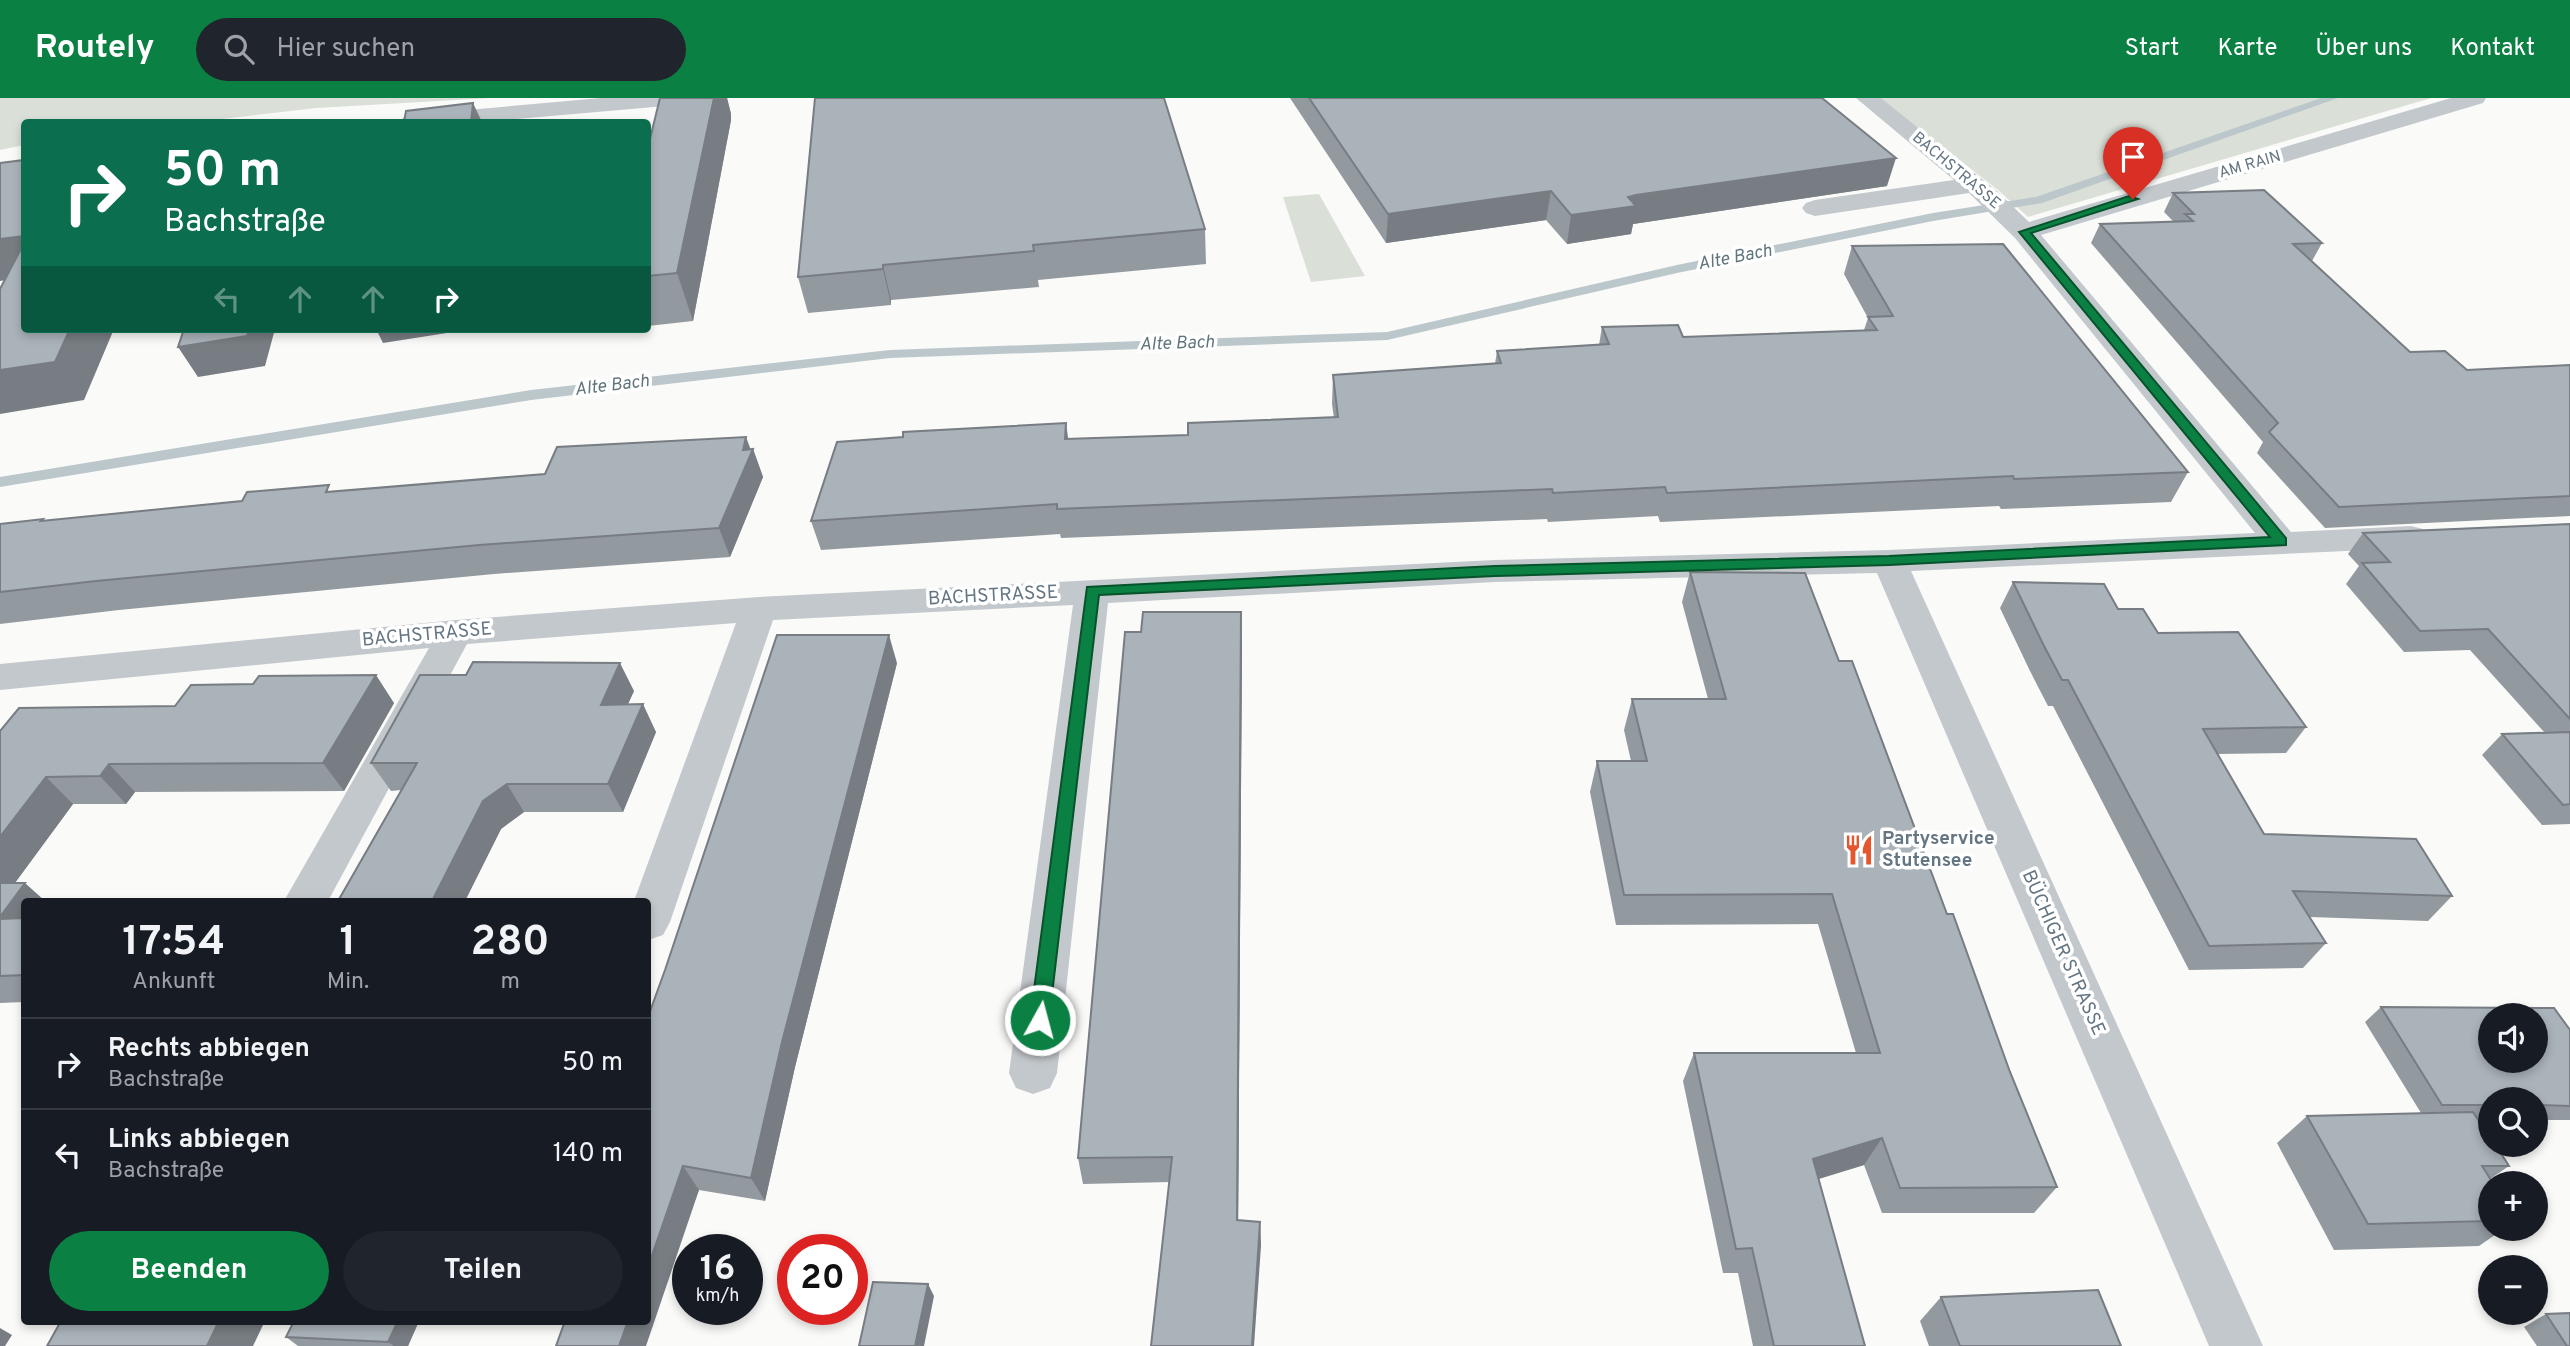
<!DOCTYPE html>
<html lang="de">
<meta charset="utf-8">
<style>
body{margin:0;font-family:Overpass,sans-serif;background:#20242c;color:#f1f3f6;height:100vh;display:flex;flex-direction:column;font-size:26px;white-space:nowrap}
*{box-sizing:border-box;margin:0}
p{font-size:23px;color:#9ea1a6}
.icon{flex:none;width:38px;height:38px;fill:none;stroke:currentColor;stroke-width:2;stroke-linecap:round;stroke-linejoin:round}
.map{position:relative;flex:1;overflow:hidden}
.panel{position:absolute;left:21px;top:800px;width:630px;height:427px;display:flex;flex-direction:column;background:#171b24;border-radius:7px;box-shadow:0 4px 10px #0003}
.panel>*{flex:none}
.hud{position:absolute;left:21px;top:21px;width:630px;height:214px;border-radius:7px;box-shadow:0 4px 10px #0003;background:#0b6e4f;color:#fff;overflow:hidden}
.controls{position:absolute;left:2478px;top:905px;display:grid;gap:14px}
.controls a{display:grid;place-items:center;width:70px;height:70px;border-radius:50%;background:#171b24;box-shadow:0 4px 10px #0003;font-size:35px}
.speed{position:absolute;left:672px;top:1136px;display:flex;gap:14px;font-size:35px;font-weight:700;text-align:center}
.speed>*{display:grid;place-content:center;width:91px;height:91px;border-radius:50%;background:#171b24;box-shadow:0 4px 10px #0003;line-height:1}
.speed small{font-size:18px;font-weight:400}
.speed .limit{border:10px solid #d22;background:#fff;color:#111}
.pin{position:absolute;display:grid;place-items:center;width:60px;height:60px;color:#fff;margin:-72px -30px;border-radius:50% 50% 50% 0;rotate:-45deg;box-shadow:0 0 7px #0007}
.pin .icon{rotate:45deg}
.me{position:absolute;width:77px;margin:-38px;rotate:7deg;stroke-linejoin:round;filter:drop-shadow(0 0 5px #0008)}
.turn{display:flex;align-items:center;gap:24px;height:147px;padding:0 28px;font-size:32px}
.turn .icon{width:91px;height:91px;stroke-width:2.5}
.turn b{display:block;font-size:49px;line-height:60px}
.lanes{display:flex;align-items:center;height:66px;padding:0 28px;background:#0003;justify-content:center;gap:35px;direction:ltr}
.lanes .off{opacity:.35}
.eta{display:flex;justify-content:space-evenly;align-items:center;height:119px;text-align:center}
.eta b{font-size:42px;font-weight:700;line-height:49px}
.primary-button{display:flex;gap:14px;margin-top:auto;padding:14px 28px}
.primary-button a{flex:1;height:80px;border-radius:42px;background:#0b8043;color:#fff;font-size:28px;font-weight:700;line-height:80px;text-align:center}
.primary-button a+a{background:#20242c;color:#f1f3f6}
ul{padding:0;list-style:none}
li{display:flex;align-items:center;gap:21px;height:91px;padding:0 28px;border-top:2px solid #363941}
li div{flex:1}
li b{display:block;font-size:26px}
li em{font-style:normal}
header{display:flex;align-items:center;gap:42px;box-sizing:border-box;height:98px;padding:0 35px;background:#0b8043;color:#fff}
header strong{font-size:33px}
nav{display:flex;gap:38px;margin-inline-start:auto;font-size:24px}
.search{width:490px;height:63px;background:#20242c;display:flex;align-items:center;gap:18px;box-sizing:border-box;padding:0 24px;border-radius:38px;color:#9ea1a6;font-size:26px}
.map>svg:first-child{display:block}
.green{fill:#dadfd7}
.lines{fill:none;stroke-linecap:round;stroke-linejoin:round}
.stream{fill:#bbc7cb;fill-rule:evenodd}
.minor{fill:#c3c8cc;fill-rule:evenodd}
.wall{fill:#929a9f}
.shaded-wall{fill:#777d82}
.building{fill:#aab3b9;stroke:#777d82;stroke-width:2;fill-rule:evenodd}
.route{fill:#0b8043;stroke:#07532c;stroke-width:2}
.labels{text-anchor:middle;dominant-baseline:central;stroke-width:7;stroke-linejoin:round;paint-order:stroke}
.far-street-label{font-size:16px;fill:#657683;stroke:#fff}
.far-water-label{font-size:18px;font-style:italic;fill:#60757c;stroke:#fff}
.street-label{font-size:19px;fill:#657683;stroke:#fff}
.poi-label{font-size:19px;font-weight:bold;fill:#657683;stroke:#fff;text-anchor:start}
</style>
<header>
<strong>Routely</strong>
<div class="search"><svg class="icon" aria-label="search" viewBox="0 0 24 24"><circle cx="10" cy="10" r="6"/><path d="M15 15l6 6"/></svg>Hier suchen</div>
<nav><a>Start</a><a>Karte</a><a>Über uns</a><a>Kontakt</a></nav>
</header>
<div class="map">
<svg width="2570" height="1248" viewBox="0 0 2570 1248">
<rect width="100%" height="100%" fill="#fafaf8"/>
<g class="green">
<polygon points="0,0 491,0 316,10 196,24 24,24 24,47 0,52"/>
<polygon points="1880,0 2431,0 2028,119 1998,92"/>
<polygon points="1319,96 1365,178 1311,184 1283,99"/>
</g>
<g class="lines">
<polygon class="stream" points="2321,0 2338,0 2042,105 1933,123 1677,175 1387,242 890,260 531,302 0,389 0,379 531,292 890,252 1387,234 1677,167 1933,115 2036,99"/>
<g class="minor">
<polygon points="601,0 688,0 685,5 677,7 483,24 400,24 404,19 412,17"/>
<polygon points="1856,0 1881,0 1997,93 2029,124 2451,0 2486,0 2483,5 2041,137 2291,434 2411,428 2423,431 2428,439 2423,447 2411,450 1911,473 2263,1248 2209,1248 1877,475 1495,484 1108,505 1057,975 1050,990 1033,996 1016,990 1009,975 1073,507 773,522 670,824 663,837 648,842 648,803 634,803 736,525 467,546 328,803 284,803 429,550 0,592 0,566 456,522 759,499 1495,462 1889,452 2255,435 2015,140 1969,95 1815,118 1806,115 1802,110 1806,105 1815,102 1954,82"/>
</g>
</g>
<g class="wall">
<polygon points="660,0 727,0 731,16 731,22 693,223 648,228 648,49"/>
<polygon points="815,0 1205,131 1206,166 1038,182 1039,189 891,202 891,207 808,215 798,179"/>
<polygon points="1290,0 1822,0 1887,88 1633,126 1631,136 1567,146 1546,122 1386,145"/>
<polygon points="2173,95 2322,145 2312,163 2410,254 2467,272 2570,267 2570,418 2325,430 2257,355 2263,344 2091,145 2100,126 2174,124 2164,114"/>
<polygon points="1852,148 2188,374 2171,404 2001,411 1999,408 1660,424 1658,418 1548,424 1547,421 1061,440 1060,436 821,452 811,423 1068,341 1188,337 1334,320 1332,306 1333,277 1495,266 1497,253 1599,247 1602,229 1683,239 1864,232 1868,220 1844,176"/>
<polygon points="753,351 763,379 730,459 494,476 119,512 0,526 0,426 43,421 45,423 242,403 545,376"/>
<polygon points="2570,426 2570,726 2542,727 2482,657 2502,636 2544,634 2470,552 2404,554 2346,486 2359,468 2348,456 2363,435"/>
<polygon points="1690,474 1839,563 1947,816 2057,1089 2034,1115 1882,1115 1864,1067 1819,1081 1865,1248 1753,1248 1738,1175 1723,1175 1683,983 1694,955 1856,955 1818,826 1616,827 1590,694 1597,663 1631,663 1624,632 1632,601 1708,601 1682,504"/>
<polygon points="2013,484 2118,511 2306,629 2286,655 2218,656 2264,736 2452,798 2428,823 2310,819 2326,845 2303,870 2189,872 2053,608 2048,608 2030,573 2000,510"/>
<polygon points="1242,543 1238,1122 1260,1124 1261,1148 1170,1084 1083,1086 1078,1060"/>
<polygon points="897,565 795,969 765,1103 699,1092 648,1223 665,872"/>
<polygon points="253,586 394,605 344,693 135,694 126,706 73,706 15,785 24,803 24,904 0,905 0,633 175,608"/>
<polygon points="634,593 627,607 656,634 623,714 524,714 501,731 465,803 338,803 401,692 391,693 371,665"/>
<polygon points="2381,909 2570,932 2570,1022 2536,1022 2536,1001 2490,1001 2490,1022 2478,1022 2509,1068 2490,1081 2490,1130 2505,1130 2479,1148 2334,1152 2277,1045 2307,1018 2421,1015 2365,924"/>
<polygon points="1941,1199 2121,1248 1929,1248 1920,1223"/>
<polygon points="2546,1216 2570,1248 2537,1248 2524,1229"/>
<polygon points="294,1223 419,1223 408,1248 298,1248 286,1239"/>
</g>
<g class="shaded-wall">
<polygon points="714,0 727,0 731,16 731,22 693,223 677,175"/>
<polygon points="473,5 482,24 471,24"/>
<polygon points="1896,60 1887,88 1633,126 1631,136 1567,146 1571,117 1628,99"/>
<polygon points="1551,93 1546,122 1386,145 1388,116"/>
<polygon points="24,138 24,179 0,183 0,141"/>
<polygon points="883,167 891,202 891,207 883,171"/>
<polygon points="70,231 114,231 84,302 0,316 0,272"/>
<polygon points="249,231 275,231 265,268 198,279 178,249"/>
<polygon points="376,231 466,231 466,232 383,245"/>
<polygon points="1066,325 1070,354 1065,341"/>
<polygon points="746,339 752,355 753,351 763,379 730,459 719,430"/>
<polygon points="1241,514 1242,543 1238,1146 1237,1122"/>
<polygon points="889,537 897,565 795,969 765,1103 751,1080 782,944"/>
<polygon points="620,565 634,593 615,635 601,607"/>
<polygon points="376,577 394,605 344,693 323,665"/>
<polygon points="643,606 656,634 623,714 608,686"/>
<polygon points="109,666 135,694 126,706 100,678"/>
<polygon points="46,679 73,706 0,805 0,739"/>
<polygon points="507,686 524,714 501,731 465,803 432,803 483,703"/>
<polygon points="25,785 45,803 24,803 24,843 0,821 0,819"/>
<polygon points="1882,1040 1864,1067 1798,1087 1813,1061"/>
<polygon points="683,1068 699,1092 646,1248 619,1248 628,1223 648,1223 648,1169"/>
<polygon points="1260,1124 1261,1148 1254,1248 1252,1248"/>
<polygon points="928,1186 934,1198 924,1248 915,1248"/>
<polygon points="219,1223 259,1223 263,1227 253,1248 207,1248"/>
<polygon points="398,1223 419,1223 408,1248 394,1248 388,1244"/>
<polygon points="0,1230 12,1237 5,1248 0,1248"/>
</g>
<g class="building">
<polygon points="660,0 714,0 677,175 648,178 648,49"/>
<polygon points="815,0 1164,0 1205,131 1033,147 1034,153 883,167 883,171 798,179"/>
<polygon points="1309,0 1822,0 1896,60 1636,97 1628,99 1636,108 1571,117 1551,93 1388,116"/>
<polygon points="473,5 471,24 404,24 406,13"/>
<polygon points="24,62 24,138 0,141 0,65"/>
<polygon points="2264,92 2322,145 2293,146 2410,254 2445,253 2467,272 2570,267 2570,398 2339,409 2269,334 2278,325 2100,126 2193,123 2185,116 2194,116 2173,95"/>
<polygon points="24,145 24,231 70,231 55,264 0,272 0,191"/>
<polygon points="2003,146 2188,374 2014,381 2013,378 1667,395 1665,389 1553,395 1552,391 1057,411 1057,406 811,423 837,344 903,339 903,334 1066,325 1065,341 1188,337 1188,325 1338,319 1333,277 1501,265 1497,253 1609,246 1602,229 1678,227 1683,239 1877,232 1868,219 1893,218 1852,148"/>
<polygon points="184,231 249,231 247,238 178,249"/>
<polygon points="746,339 743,352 753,351 719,430 479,447 96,483 0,494 0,426 43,421 41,423 242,403 247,394 329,387 326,394 545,376 557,349"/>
<polygon points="2570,426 2570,621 2488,531 2420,533 2362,465 2390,464 2363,435"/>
<polygon points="1690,474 1805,475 1839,563 1852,563 1947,816 1953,816 2010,974 2057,1089 1900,1090 1882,1040 1813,1061 1865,1248 1774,1248 1752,1150 1736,1151 1694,955 1880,955 1832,796 1624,797 1597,663 1647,663 1632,601 1726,601"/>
<polygon points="2013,484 2104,486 2118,511 2143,511 2158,535 2238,534 2306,629 2203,631 2264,736 2416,741 2452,798 2293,793 2326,845 2209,848 2068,582 2062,582 2044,548"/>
<polygon points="1143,514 1241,514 1237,1122 1260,1124 1252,1248 1151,1248 1172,1059 1078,1060 1125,534 1141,534"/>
<polygon points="777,537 889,537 782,944 751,1080 683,1068 648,1169 648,919 665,872"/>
<polygon points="473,564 620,565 601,607 643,606 608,686 507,686 483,703 432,803 338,803 417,665 371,665 420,577 466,577"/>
<polygon points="376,577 323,665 109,666 100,678 46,679 0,739 0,633 19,610 175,608 191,587 253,586 259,578"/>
<polygon points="2570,634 2570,706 2563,707 2502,636"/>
<polygon points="0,785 25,785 0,819"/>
<polygon points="24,820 24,877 0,878 0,821"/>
<path d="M2381,909L2554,910L2570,932V1008L2536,1007V1001H2490V1007H2442ZM2490,917H2536V962H2490Z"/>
<polygon points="2473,1014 2490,1040 2490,1046 2495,1046 2509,1068 2482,1068 2493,1085 2490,1085 2490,1123 2368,1126 2307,1018"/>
<polygon points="873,1184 928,1186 915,1248 859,1248"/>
<polygon points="2098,1192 2121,1248 1960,1248 1941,1199"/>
<polygon points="2570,1215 2570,1248 2567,1248 2546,1216"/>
<polygon points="61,1223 219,1223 207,1248 47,1248"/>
<polygon points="294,1223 398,1223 388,1244 286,1239"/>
<polygon points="565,1223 628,1223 619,1248 556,1248"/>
</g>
<polygon class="route" points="2129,98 2138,101 2031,135 2286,440 2286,447 1889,467 1495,478 1099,497 1049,922 1046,928 1040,930 1033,928 1030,922 1087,489 1495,468 1889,458 2270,439 2019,134"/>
<defs>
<g id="restaurant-bare" transform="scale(2.415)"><path d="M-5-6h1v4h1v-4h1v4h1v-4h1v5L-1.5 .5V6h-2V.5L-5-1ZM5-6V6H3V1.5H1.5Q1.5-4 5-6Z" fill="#e4572e" stroke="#fff" stroke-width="2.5" paint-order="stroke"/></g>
</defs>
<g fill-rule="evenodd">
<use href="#restaurant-bare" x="1859" y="752"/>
</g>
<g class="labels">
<g class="far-street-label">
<text transform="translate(2250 67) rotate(-16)">AM RAIN</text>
<text transform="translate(1956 73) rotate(40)">BACHSTRASSE</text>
</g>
<g class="far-water-label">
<text transform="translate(1735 160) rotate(-11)">Alte Bach</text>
<text transform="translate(1177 246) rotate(-2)">Alte Bach</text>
<text transform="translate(612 288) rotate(-7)">Alte Bach</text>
</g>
<g class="street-label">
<text transform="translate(993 498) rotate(-3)">BACHSTRASSE</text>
<text transform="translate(427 537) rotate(-5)">BACHSTRASSE</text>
<text transform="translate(2063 855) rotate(66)">BÜCHIGER STRASSE</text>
</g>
<g class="poi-label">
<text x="1882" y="741">Partyservice<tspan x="1882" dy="22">Stutensee</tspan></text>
</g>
</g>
</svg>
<div class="controls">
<a><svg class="icon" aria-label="sound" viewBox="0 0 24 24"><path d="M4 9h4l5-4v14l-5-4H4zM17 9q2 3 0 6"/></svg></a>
<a><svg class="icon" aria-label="search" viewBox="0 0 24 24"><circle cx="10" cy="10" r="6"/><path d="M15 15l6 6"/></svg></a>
<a>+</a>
<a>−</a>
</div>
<div class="speed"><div>16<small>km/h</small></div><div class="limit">20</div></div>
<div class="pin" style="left:2133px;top:101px;background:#d93025"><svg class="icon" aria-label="arrive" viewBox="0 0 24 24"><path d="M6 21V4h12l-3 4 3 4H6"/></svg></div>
<svg class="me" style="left:1040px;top:922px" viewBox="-20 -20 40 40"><circle r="17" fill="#0b8043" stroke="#fff" stroke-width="3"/><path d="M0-11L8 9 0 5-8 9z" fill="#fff"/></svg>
<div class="hud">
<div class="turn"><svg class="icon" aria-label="right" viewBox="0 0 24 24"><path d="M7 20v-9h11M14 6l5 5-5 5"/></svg><div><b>50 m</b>Bachstraße</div></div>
<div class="lanes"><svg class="icon off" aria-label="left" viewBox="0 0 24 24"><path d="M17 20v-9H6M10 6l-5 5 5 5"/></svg><svg class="icon off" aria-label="ahead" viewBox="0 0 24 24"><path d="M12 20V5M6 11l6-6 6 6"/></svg><svg class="icon off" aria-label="ahead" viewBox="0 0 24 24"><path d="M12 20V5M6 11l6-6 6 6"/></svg><svg class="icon" aria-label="right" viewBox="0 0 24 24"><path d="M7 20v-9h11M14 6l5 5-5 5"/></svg></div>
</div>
<section class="panel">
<div class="eta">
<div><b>17:54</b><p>Ankunft</p></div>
<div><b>1</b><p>Min.</p></div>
<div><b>280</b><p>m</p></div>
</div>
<ul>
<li><svg class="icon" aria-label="right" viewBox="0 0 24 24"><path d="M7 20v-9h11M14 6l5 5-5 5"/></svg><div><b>Rechts abbiegen</b><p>Bachstraße</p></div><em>50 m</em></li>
<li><svg class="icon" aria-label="left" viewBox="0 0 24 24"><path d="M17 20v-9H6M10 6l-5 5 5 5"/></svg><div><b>Links abbiegen</b><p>Bachstraße</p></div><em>140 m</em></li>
</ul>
<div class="primary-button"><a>Beenden</a><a>Teilen</a></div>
</section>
</div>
